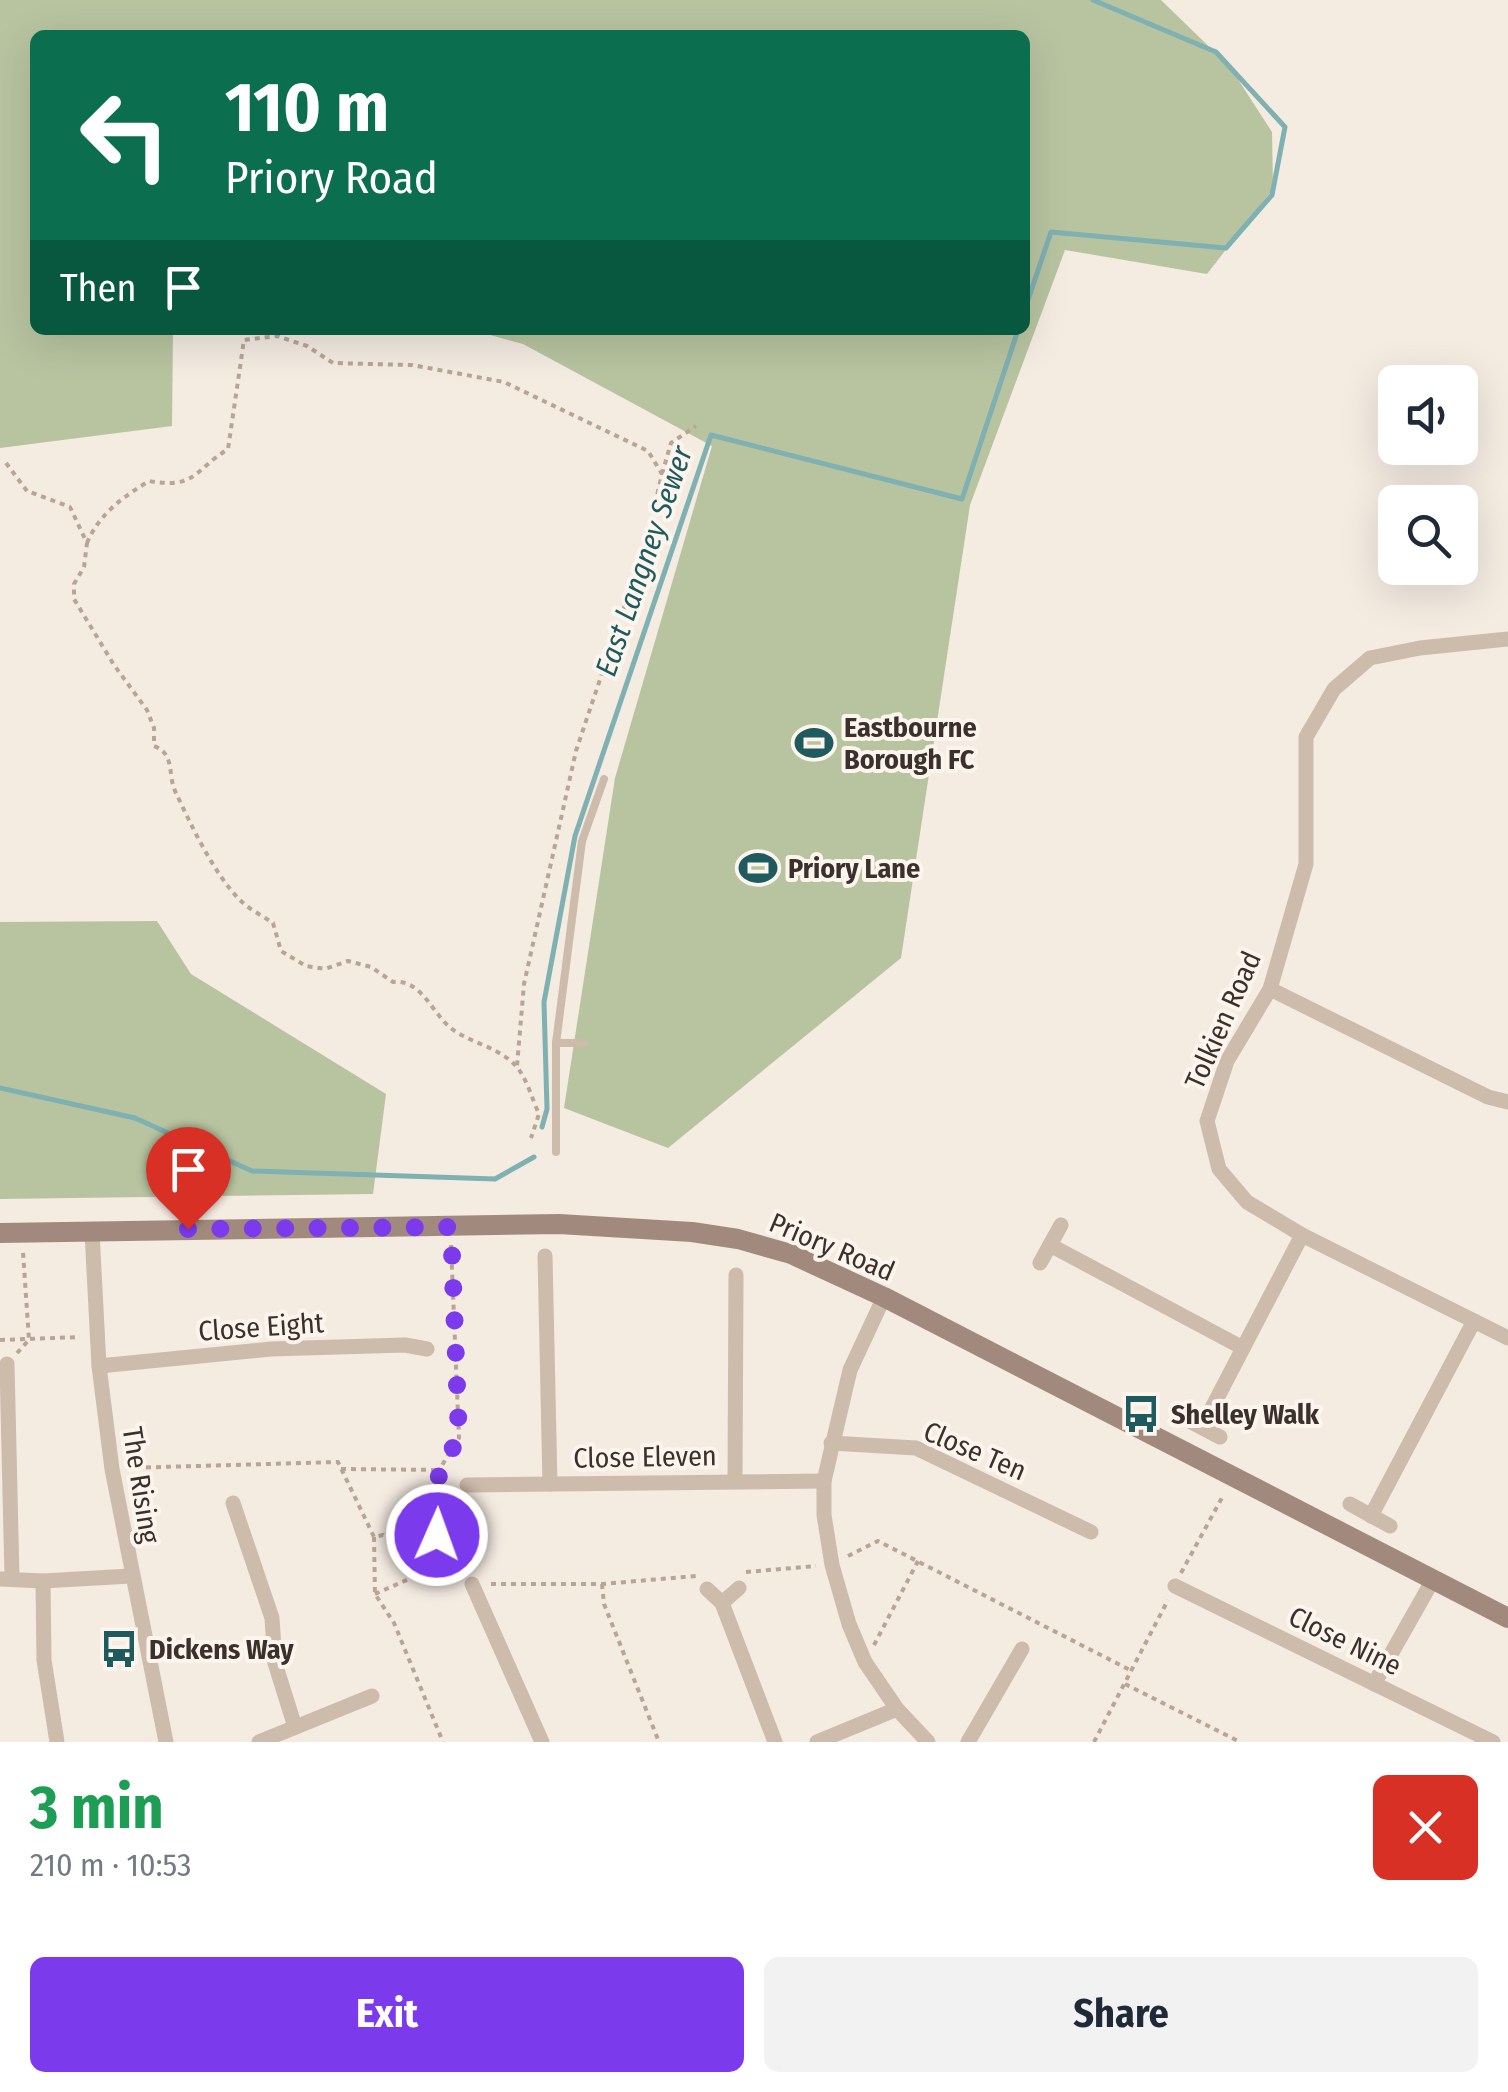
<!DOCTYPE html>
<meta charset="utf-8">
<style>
body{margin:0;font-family:"Fira Sans Condensed",sans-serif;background:#f2f2f3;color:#1f2937;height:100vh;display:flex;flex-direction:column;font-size:38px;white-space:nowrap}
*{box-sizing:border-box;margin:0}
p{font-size:32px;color:#747a83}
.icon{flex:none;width:55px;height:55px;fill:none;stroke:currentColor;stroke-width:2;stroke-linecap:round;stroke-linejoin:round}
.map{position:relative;height:1742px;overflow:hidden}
.sheet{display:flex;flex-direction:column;background:#fff;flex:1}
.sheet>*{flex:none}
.hud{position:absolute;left:30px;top:30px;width:1000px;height:305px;border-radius:15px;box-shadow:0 10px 40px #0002;background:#0b6e4f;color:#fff;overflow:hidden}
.tools{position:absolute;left:1378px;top:365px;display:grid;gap:20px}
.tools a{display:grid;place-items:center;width:100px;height:100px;border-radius:15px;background:#fff;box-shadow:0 10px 40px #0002;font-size:50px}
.pin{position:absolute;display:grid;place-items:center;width:85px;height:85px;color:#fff;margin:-102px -42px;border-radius:50% 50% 50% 0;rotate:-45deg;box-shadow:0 0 10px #0007}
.pin .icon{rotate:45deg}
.me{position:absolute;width:110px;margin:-55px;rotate:2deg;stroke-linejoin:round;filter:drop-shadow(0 0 8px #0008)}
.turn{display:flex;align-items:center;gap:35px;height:210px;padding:0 30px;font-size:45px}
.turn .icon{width:130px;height:130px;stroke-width:2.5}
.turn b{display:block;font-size:70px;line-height:85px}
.then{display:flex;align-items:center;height:95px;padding:0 30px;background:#0003;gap:20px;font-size:38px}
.round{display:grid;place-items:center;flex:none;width:105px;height:105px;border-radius:15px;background:#f2f2f3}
.head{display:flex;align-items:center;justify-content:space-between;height:170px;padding:0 30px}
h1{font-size:60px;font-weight:700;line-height:75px;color:#1e9e55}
.action{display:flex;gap:20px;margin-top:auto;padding:20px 30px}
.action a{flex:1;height:115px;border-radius:15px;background:#7c3aed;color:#fff;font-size:40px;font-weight:700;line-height:115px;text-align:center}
.action a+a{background:#f2f2f3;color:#1f2937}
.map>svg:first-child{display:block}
.green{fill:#b8c4a0}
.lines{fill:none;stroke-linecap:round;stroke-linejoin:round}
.stream{stroke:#7fb0b2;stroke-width:5}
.path{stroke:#b9a596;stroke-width:4;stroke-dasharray:5 5;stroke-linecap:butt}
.lane{stroke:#cdbbac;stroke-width:8}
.street{stroke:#cdbbac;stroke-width:15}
.secondary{stroke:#a18a7d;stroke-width:20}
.route{stroke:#7c3aed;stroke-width:18;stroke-dasharray:0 32.4}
.labels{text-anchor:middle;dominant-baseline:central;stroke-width:8;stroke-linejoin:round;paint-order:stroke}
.poi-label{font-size:28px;font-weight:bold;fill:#3b302b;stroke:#fbf5ee;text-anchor:start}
.street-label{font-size:28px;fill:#3b302b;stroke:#fbf5ee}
.water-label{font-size:30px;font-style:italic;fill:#1f5a5e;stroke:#fbf5ee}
</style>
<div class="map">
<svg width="1508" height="1742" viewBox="0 0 1508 1742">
<rect width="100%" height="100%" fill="#f4ebe1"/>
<g class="green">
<polygon points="0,0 1161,0 1230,67 1272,132 1273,189 1207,274 1065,250 970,505 901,958 668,1148 564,1108 615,778 712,446 523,344 472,330 1025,330 1025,35 35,35 35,330 173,330 172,426 0,448"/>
<polygon points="157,921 191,974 386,1094 373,1194 0,1199 0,922"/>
</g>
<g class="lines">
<g class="stream">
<polyline points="1025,309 1051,232 1226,248 1272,195 1285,127 1216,52 1093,0"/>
<polyline points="0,1088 135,1118 252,1171 495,1179 534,1157"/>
<polyline points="542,1127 547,1109 544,1002 575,836 711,435 962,499 1018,330"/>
</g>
<g class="path">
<path d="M6,463L27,491L70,507L87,543L84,567L74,584V599L114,665L147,710L154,728V746C176,754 167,776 176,793C191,825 215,876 241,901C250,910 263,916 273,923L281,951L306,966L325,969L348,961L371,967L393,982C422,979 432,1014 452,1029C471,1043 497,1047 514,1064C526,1075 532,1099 539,1114L531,1138"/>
<polyline points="662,474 671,443 696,426"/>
<path d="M87,543C99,514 123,497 149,481C196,489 193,471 228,449L244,340L277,336L307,346L333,363L412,365L504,382L648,451L662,474L647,539L576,751L524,984L517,1066"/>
<polyline points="0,1340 80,1337"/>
<polyline points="17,1353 29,1340 23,1252"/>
<polyline points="126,1468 338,1462 374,1537 383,1535 458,1578"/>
<polyline points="341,1469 439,1470"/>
<polyline points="374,1537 375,1594 394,1623 443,1742"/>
<polyline points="848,1556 878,1541 1132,1671"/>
<polyline points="746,1572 816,1566"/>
<polyline points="1181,1573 1224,1494"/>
<polyline points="491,1584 602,1584 696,1576"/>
<polyline points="602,1584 604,1604 659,1742"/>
<polyline points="375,1594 436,1567 439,1470 459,1438 451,1245"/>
<polyline points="874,1645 918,1561"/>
<polyline points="1125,1684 1240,1742"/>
<polyline points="1094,1742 1168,1600"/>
</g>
<g class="lane">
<polyline points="556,1043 582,841 604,779"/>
<polyline points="556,1152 556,1043 584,1043"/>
</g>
<g class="street">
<polyline points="1508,639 1420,648 1370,658 1334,689 1306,737 1306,864 1270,989 1227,1061 1207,1121 1219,1169 1247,1202 1302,1235 1508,1338"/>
<polyline points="1270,989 1488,1097 1508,1102"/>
<polyline points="92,1232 99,1366 112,1469 166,1742"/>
<polyline points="1050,1245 1243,1348"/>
<polyline points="545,1256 550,1484"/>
<polyline points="1040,1263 1061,1225"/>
<polyline points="884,1297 850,1370 824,1481 824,1515 832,1565 849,1624 865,1662 897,1709 928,1742"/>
<polyline points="7,1364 12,1578"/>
<polyline points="99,1366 271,1349 405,1345 427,1349"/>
<polyline points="1180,1416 1220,1437"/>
<polyline points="1202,1427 1302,1235"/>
<polyline points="831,1443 916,1448 1091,1532"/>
<polyline points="735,1480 736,1275"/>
<polyline points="467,1485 824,1481"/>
<polyline points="233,1503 272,1618 275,1663 295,1727"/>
<polyline points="1350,1504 1390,1526"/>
<polyline points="1371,1516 1474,1321"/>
<polyline points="0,1579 43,1581 131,1576"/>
<polyline points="43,1581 44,1660 57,1742"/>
<polyline points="472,1584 542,1742"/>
<polyline points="1175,1586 1493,1742"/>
<polyline points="707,1589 722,1603 775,1742"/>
<polyline points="722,1603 739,1588"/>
<polyline points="1374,1684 1434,1578"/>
<polyline points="259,1742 372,1696"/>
<polyline points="817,1742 897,1709"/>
<polyline points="968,1742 1022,1649"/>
</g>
<polyline class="secondary" points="0,1233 559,1224 692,1232 738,1239 791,1254 884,1297 1508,1618"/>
</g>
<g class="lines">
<polyline class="route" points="188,1229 451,1227 459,1438 439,1470 437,1535"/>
</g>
<defs>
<g id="stadium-bare" transform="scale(3)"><path d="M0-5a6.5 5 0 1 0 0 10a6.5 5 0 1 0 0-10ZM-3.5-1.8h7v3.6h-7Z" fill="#1f5a5e" stroke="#fbf5ee" stroke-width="2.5" paint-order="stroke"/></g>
<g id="bus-bare" transform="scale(3)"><path d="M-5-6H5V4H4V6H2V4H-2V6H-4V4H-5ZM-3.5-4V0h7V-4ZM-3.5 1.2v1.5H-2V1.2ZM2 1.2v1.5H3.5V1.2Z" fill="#1f5a5e" stroke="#fbf5ee" stroke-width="2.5" paint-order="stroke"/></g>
</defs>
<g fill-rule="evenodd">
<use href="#stadium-bare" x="814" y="743"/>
<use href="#stadium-bare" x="758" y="868"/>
<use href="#bus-bare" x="1141" y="1414"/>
<use href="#bus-bare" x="119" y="1649"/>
</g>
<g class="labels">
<g class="poi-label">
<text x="844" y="727">Eastbourne<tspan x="844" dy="32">Borough FC</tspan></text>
<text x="788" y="868">Priory Lane</text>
<text x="1171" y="1414">Shelley Walk</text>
<text x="149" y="1649">Dickens Way</text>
</g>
<g class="street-label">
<text transform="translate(1223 1020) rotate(-66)">Tolkien Road</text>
<text transform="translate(832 1247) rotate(23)">Priory Road</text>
<text transform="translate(261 1327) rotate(-4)">Close Eight</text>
<text transform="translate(975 1451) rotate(23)">Close Ten</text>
<text transform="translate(645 1457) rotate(-1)">Close Eleven</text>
<text transform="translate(141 1485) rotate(81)">The Rising</text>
<text transform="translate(1345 1641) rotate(26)">Close Nine</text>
</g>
<g class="water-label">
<text transform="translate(644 561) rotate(-71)">East Langney Sewer</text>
</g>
</g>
</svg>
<div class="tools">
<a><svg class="icon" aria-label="sound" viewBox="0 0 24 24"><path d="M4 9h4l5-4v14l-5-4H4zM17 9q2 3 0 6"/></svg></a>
<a><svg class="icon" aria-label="search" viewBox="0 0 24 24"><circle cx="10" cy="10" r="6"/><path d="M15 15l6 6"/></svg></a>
</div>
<div class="pin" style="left:188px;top:1229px;background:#d93025"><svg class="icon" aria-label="arrive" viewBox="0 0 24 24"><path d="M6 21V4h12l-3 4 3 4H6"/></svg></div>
<svg class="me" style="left:437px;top:1535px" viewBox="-20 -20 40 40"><circle r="17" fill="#7c3aed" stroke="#fff" stroke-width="3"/><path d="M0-11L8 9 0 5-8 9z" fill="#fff"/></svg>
<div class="hud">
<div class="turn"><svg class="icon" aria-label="left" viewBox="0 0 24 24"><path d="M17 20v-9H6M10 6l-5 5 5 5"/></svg><div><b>110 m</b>Priory Road</div></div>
<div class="then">Then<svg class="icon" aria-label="arrive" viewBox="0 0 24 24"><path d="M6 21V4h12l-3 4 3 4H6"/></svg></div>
</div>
</div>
<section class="sheet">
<div class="head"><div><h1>3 min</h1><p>210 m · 10:53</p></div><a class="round" style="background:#d93025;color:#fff"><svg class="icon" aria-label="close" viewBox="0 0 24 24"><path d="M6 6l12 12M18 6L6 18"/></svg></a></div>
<div class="action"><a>Exit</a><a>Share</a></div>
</section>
